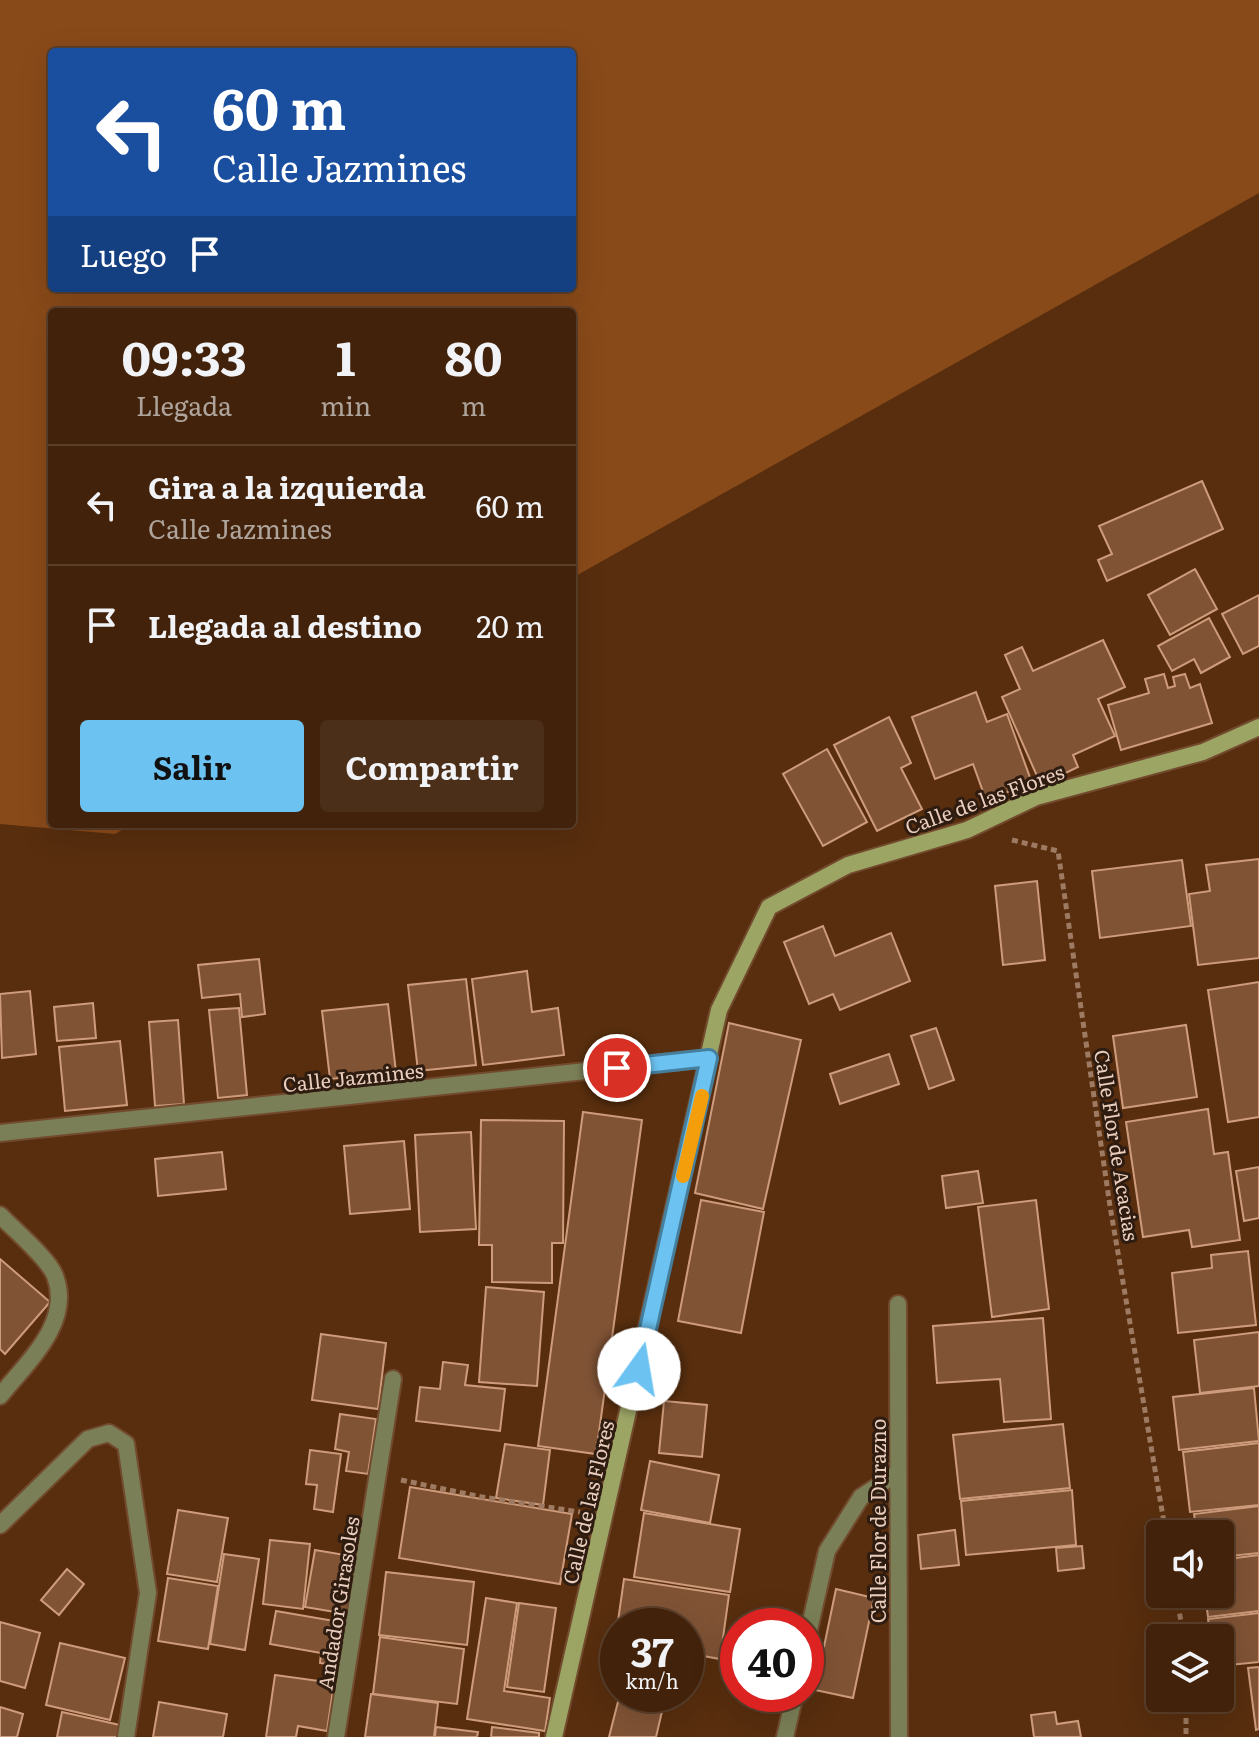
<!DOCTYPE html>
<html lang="es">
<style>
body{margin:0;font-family:Literata,serif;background:#4c2f18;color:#f1f3f6;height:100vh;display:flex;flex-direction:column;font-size:30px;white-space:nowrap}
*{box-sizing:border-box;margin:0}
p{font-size:26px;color:#aea49c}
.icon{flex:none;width:44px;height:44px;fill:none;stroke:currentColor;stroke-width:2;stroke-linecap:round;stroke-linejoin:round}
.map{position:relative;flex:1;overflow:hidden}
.sheet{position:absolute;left:48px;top:308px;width:528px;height:520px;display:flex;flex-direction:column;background:#42220a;border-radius:8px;box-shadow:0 8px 32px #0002,0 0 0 2px #5a3f2b}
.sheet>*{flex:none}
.banner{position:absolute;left:48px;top:48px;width:528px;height:244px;border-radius:8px;box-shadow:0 8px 32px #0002,0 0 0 2px #5a3f2b;background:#1a4fa0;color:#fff;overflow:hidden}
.buttons{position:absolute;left:1146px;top:1520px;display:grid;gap:16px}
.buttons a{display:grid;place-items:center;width:88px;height:88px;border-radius:8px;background:#42220a;box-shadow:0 8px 32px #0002,0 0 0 2px #5a3f2b;font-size:40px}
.speed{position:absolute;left:600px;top:1608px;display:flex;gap:16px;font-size:40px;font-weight:700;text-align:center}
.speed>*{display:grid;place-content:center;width:104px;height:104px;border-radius:50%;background:#42220a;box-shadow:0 8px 32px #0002,0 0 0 2px #5a3f2b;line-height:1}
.speed small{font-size:20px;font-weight:400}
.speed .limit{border:12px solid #d22;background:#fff;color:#111}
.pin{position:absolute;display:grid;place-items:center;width:68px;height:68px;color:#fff;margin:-34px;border:4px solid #fff;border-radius:50%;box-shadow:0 2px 8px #0007}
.me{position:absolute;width:88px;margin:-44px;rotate:13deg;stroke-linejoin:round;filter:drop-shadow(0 0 6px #0008)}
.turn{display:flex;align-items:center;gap:28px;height:168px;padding:0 32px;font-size:36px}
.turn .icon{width:104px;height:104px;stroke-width:2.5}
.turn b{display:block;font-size:56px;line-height:68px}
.then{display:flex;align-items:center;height:76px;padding:0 32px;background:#0003;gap:16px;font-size:30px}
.eta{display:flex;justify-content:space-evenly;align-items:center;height:136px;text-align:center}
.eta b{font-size:48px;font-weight:700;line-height:56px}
.action{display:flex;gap:16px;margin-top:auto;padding:16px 32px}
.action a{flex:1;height:92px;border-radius:8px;background:#6cc3f2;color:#111;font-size:32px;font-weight:700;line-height:92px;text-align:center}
.action a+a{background:#4c2f18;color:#f1f3f6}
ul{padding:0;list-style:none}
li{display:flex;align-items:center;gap:24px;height:120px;padding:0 32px;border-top:2px solid #5a3f2b}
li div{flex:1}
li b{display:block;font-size:30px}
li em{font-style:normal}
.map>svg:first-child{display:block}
.green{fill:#894a19;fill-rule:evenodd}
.building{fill:#805335;stroke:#ce9c7c;stroke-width:2}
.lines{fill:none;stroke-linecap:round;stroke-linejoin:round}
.street-casing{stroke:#724b2e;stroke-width:20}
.secondary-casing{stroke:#724b2e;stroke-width:20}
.path{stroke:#9d7a61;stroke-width:5;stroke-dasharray:6 4;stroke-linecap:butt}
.street{stroke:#7a7f57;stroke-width:16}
.secondary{stroke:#9da565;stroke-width:16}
.route-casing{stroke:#467f9d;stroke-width:20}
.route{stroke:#6cc3f2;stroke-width:14}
.slow{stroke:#f59e0b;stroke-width:14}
.labels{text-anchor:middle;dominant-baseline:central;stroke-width:6;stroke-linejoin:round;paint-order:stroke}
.street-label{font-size:20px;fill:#e9cebe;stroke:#2f1c10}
</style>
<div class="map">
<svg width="1259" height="1737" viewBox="0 0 1259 1737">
<rect width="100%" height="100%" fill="#582e0e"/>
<path class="green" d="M0,0H1259V193L572,578V312H52V824H132L115,834L0,824ZM52,52H572V288H52Z"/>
<g class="building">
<polygon points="1202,481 1223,529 1107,581 1098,560 1112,554 1099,526"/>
<polygon points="1195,569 1217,609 1170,635 1148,595"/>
<polygon points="1259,595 1259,646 1243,654 1222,614"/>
<polygon points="1209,618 1230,657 1201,673 1194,659 1172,671 1158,646"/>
<polygon points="1103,640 1125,687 1098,699 1115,736 1073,755 1078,767 1041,785 1002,697 1020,689 1005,655 1022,647 1033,671"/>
<polygon points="1164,674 1168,688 1175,686 1173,677 1185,674 1190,688 1200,684 1212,723 1121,750 1108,705 1149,693 1145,679"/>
<polygon points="976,692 987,722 1007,714 1032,783 986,800 973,764 935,779 912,717"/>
<polygon points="889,717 911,763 901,768 922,809 877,831 834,745"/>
<polygon points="827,749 867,822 823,846 783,774"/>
<polygon points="1259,859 1259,958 1198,965 1189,894 1210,891 1206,865"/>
<polygon points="1182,860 1191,926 1100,938 1092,871"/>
<polygon points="1037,881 1045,960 1003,965 995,886"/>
<polygon points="823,926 835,956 891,933 910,981 840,1010 833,994 809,1004 784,942"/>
<polygon points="259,959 265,1014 242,1017 240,994 202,998 198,965"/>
<polygon points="527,971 532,1012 558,1008 564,1055 483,1065 472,979"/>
<polygon points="466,979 476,1065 418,1071 408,985"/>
<polygon points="1259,982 1259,1117 1228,1122 1208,990"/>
<polygon points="30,991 36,1054 2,1058 0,994"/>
<polygon points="93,1003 96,1038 57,1041 54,1007"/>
<polygon points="388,1004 396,1072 330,1079 322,1011"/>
<polygon points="239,1008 247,1095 218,1098 209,1010"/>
<polygon points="178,1020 184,1104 155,1106 149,1022"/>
<polygon points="729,1023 801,1040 763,1209 695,1193"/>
<polygon points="1186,1025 1197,1097 1123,1108 1113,1036"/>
<polygon points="936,1028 954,1080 929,1089 911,1036"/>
<polygon points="120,1041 127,1105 65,1111 59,1047"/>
<polygon points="889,1054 899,1084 840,1104 830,1074"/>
<polygon points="1208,1109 1214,1154 1228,1152 1240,1240 1192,1247 1189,1230 1143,1237 1126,1122"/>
<polygon points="583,1112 642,1120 596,1454 538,1446"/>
<polygon points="481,1120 564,1121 563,1243 552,1243 552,1283 492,1282 492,1245 479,1245"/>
<polygon points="471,1132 476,1229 420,1232 415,1135"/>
<polygon points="404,1141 410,1209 350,1214 344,1146"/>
<polygon points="222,1152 226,1189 158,1196 155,1159"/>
<polygon points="1259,1167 1259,1218 1244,1221 1236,1171"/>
<polygon points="978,1171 983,1203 946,1208 942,1176"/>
<polygon points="701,1200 764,1212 741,1333 678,1321"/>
<polygon points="1036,1200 1049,1309 992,1317 978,1207"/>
<polygon points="1248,1251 1256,1325 1178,1333 1172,1273 1212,1268 1211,1255"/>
<polygon points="0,1259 50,1302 5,1354 0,1349"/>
<polygon points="486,1287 544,1292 537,1386 479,1382"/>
<polygon points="1043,1318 1051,1419 1004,1422 1000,1379 937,1383 933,1326"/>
<polygon points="1259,1332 1259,1386 1200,1393 1194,1340"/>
<polygon points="321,1334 386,1343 378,1409 312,1400"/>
<polygon points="443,1362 468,1365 465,1385 505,1389 500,1431 416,1421 420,1387 440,1389"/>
<polygon points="1254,1388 1259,1441 1179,1450 1173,1397"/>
<polygon points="664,1401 707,1405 702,1457 659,1453"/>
<polygon points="340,1414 376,1419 368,1474 346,1471 349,1452 335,1449"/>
<polygon points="1063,1424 1070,1488 960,1499 953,1435"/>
<polygon points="1259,1443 1259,1505 1190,1512 1183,1452"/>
<polygon points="505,1444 550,1450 543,1505 496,1498"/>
<polygon points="310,1450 341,1454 333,1512 314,1509 317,1485 306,1484"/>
<polygon points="650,1461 719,1475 710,1523 641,1510"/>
<polygon points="410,1487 572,1514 560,1584 399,1558"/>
<polygon points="1072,1490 1076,1545 966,1555 961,1501"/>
<polygon points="1259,1506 1259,1553 1220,1557 1220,1534 1197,1534 1194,1514"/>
<polygon points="178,1510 228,1518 217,1582 167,1574"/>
<polygon points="644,1513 740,1529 730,1592 634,1577"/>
<polygon points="955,1530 959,1565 921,1569 918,1535"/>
<polygon points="270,1540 310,1544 303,1609 263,1604"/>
<polygon points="1082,1546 1084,1568 1058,1571 1056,1548"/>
<polygon points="315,1550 357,1557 347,1614 305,1607"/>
<polygon points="224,1554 259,1559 245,1650 210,1644"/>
<polygon points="1259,1555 1259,1611 1208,1617 1205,1594 1220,1594 1220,1560"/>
<polygon points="67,1569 84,1584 59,1615 41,1600"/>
<polygon points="386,1572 474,1582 467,1645 379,1635"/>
<polygon points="168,1578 218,1586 208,1649 158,1641"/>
<polygon points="624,1579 729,1595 720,1659 686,1653 686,1626 618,1626 618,1643 615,1642"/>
<polygon points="836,1589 874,1598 853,1698 815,1690"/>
<polygon points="486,1598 517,1603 504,1691 550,1698 545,1731 467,1719"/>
<polygon points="519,1603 556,1608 544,1692 507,1687"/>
<polygon points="276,1611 346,1623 339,1666 320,1663 321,1653 270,1644"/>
<polygon points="1259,1613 1259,1662 1220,1666 1220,1638 1211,1638 1208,1619"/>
<polygon points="0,1622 40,1633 25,1688 0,1681"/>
<polygon points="380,1637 464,1649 457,1704 373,1694"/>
<polygon points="60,1643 125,1658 110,1720 46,1705"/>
<polygon points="615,1647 618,1648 618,1687 608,1685"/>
<polygon points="1259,1667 1259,1729 1256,1730 1248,1668"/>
<polygon points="275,1675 334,1683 327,1731 298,1726 296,1737 266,1737"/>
<polygon points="371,1694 438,1703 434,1737 365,1737"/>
<polygon points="620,1694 664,1703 656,1737 609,1737"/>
<polygon points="159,1702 227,1714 223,1737 153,1737"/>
<polygon points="0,1707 23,1714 17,1737 0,1737"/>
<polygon points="62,1712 120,1725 118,1737 57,1737"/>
<polygon points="1055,1712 1057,1724 1078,1721 1081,1737 1034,1737 1031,1715"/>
<polygon points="436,1727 478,1732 477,1737 435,1737"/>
<polygon points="492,1727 539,1733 539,1737 491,1737"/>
</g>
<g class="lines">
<g class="street-casing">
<g id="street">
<polyline points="0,1133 709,1058"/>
<path d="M0,1215C13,1229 49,1259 55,1276C73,1323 26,1363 0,1396"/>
<polyline points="898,1304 899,1737"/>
<polyline points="0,1525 88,1439 109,1433 126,1444 148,1593 126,1737"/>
<polyline points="806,1643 827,1551 861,1497 896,1474"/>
<polyline points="336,1737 393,1379"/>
<polyline points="785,1737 795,1694"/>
</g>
</g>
<g class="secondary-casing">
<polyline id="secondary" points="554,1737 719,1010 769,907 848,865 967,830 1036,797 1203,752 1259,727"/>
</g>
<g class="path">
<polyline points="1012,840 1058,851 1110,1206 1166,1534"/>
<polyline points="401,1480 482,1497 580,1512"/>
<polyline points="1176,1594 1184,1638"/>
<polyline points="1186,1698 1186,1737"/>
</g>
<use href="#street" class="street"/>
<use href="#secondary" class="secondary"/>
</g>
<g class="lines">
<g class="route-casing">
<polyline id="route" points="617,1068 709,1058 639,1369"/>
</g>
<use href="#route" class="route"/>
<polyline class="slow" points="683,1176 702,1096"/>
</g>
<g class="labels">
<g class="street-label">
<text transform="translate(984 798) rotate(-20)">Calle de las Flores</text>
<text transform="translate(353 1076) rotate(-6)">Calle Jazmines</text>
<text transform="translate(1118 1145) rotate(81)">Calle Flor de Acacias</text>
<text transform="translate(587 1502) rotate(-77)">Calle de las Flores</text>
<text transform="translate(877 1521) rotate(-90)">Calle Flor de Durazno</text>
<text transform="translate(337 1603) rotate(-81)">Andador Girasoles</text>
</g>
</g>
</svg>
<div class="buttons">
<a><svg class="icon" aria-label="sound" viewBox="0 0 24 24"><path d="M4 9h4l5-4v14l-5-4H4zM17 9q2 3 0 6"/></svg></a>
<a><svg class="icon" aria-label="layers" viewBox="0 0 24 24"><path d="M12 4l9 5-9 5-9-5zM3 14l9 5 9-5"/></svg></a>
</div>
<div class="speed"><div>37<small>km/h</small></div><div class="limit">40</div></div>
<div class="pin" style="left:617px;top:1068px;background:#d93025"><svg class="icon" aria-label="arrive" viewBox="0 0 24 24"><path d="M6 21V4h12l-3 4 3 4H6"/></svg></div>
<svg class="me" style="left:639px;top:1369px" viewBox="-20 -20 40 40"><circle r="19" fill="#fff"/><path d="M0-13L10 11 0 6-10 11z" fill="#6cc3f2"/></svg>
<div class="banner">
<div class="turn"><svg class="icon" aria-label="left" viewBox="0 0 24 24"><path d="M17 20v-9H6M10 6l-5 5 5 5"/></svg><div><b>60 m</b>Calle Jazmines</div></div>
<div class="then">Luego<svg class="icon" aria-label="arrive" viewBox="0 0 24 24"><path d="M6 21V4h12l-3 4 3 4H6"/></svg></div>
</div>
<section class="sheet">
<div class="eta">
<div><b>09:33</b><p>Llegada</p></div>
<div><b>1</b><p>min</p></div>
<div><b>80</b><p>m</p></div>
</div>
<ul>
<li><svg class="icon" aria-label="left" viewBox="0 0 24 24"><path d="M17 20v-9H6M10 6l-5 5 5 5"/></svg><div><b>Gira a la izquierda</b><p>Calle Jazmines</p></div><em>60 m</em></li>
<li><svg class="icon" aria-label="arrive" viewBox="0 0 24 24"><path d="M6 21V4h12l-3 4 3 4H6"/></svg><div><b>Llegada al destino</b></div><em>20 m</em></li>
</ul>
<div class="action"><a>Salir</a><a>Compartir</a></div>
</section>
</div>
